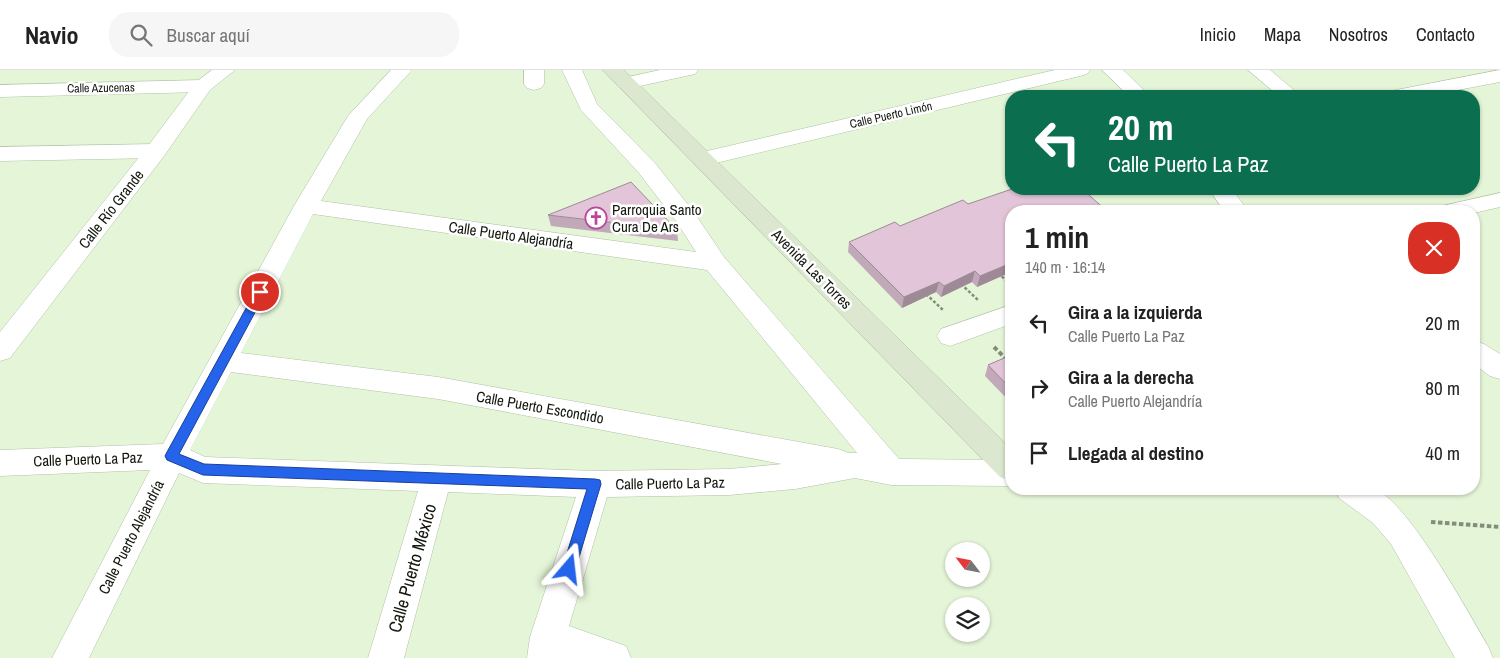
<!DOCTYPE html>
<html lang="es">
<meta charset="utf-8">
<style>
body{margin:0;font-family:"Archivo Narrow",sans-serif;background:#f6f6f6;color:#222;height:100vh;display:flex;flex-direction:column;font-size:19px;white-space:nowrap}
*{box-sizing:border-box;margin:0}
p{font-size:16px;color:#767676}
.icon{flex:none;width:28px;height:28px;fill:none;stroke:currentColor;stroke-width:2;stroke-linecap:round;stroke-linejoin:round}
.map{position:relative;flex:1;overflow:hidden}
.details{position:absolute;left:1005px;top:135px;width:475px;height:290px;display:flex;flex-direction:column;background:#fff;border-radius:20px;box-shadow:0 1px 4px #0004}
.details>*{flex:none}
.guide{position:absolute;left:1005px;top:20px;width:475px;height:105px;border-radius:20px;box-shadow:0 1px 4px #0004;background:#0b6e4f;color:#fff;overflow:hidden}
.needle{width:32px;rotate:302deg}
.controls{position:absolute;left:945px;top:472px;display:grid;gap:10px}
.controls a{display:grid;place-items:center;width:45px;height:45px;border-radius:50%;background:#fff;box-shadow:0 1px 4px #0004;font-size:25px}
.pin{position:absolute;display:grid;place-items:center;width:42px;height:42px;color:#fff;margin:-21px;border:2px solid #fff;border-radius:50%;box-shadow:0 1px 5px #0007}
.me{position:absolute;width:55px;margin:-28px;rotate:17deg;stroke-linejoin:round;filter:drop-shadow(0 0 4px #0008)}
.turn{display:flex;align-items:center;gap:18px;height:105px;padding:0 20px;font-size:22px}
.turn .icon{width:65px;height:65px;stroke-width:2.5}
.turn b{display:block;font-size:35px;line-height:42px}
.round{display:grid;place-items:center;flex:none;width:52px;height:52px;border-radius:20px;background:#f6f6f6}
.headline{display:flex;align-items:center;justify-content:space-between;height:85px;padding:0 20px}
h1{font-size:30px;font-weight:700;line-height:38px}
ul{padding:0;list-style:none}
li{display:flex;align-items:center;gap:15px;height:65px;padding:0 20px}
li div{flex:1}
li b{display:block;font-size:19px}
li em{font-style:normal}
header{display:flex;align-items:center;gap:30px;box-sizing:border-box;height:70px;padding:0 25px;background:#fff;border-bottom:1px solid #e0e0e0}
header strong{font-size:24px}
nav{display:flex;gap:28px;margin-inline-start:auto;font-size:18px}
.search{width:350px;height:45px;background:#f6f6f6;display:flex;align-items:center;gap:12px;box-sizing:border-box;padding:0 18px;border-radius:20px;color:#767676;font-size:19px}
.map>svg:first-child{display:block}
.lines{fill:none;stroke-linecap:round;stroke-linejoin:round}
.minor-casing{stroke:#b2c1a6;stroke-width:1}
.tertiary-casing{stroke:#b2c1a6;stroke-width:1}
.secondary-casing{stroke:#b2c1a6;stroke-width:1}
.path-far1{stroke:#838e7a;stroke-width:2.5;stroke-dasharray:3 2;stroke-linecap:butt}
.path{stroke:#838e7a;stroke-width:4;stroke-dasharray:4.5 2.5;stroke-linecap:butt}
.minor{fill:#fff;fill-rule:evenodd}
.tertiary{fill:#fff;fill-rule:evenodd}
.secondary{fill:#dbe7ce;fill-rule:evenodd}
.wall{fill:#c2a9ba}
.shaded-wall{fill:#9e8a97}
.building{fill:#e2c5d8;stroke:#9e8a97}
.route{fill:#2563eb;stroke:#184099}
.labels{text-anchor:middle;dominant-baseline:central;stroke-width:5;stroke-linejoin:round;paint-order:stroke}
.far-street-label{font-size:12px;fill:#13180e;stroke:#fff}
.street-label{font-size:15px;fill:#13180e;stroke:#fff}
.poi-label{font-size:15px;fill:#13180e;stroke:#fff;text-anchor:start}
.near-street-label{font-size:18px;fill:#13180e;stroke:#fff}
</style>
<header>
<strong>Navio</strong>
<div class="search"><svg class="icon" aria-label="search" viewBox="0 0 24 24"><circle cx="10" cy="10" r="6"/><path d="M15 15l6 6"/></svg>Buscar aquí</div>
<nav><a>Inicio</a><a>Mapa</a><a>Nosotros</a><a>Contacto</a></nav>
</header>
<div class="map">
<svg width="1500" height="588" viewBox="0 0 1500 588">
<rect width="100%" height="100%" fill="#e5f5d8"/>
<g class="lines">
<g class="minor-casing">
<g id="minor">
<path d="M391,0H412L367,49L321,131L696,182L676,151L639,103L581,40L562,0H582L597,34L655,93L693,141L724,187L899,389L1011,390V416L891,415L855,408L795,419L729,425L607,427L569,556L626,576L631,588H527L530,567L576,427L448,422L404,588H368L418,421L203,413L179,403L89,588H52L150,400L0,406V380L163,374L294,136L348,46ZM313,144L707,200L857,383H849L838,379L438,307L241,283ZM231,302L438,329L782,394L729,399L595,401L205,387L190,380Z"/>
<polygon points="524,0 544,0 544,14 541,18 534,20 527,18 524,14"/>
<polygon points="660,0 698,0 695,4 626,19 619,17 616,13 619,9"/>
<polygon points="1055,0 1090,0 1087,4 1080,6 703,96 695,94 692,89 695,84 703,82"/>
<polygon points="1102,0 1123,0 1150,26 1129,26"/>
<polygon points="1248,0 1270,0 1301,26 1279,26"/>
<polygon points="1500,0 1500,12 1426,26 1386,26 1389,22 1396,20"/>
<polygon points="203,10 210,12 213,16 210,20 203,22 0,27 0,15"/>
<polygon points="156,74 164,76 167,81 164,86 156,88 0,91 0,77"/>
<polygon points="1209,119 1232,119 1248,141 1224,141"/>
<polygon points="1500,123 1500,137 1474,143 1474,141 1438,141 1442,136"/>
<polygon points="1011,235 1011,254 950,276 941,273 937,266 941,259"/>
<polygon points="1474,271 1484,274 1500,284 1500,309 1490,306 1474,294"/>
<path d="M1335,419C1347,419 1362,416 1373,419C1405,426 1469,544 1488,576L1493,588H1455L1391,474L1373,453L1339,428Z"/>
</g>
</g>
<g class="tertiary-casing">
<polygon id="tertiary" points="212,0 235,0 210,20 164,86 10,288 0,291 0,262 148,76 196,12"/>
</g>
<g class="secondary-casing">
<polygon id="secondary" points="603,0 624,0 1011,379 1011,411 1000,407"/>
</g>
<g class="path-far1">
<polyline points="998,203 1011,215"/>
<polyline points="961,214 978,230"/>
<polyline points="926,224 943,240"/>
</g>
<g class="path">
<polyline points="994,277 1011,294"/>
<polyline points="1431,452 1500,457"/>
</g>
<use href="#minor" class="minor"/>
<use href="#tertiary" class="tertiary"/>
<use href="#secondary" class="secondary"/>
</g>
<g class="wall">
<polygon points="968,134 1011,141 1011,202 977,217 972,212 941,227 936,222 902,238 848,182 849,172 900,156"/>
<polygon points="548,145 677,160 678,171 551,156"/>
<polygon points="1011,285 1011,333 985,306 988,295"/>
</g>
<g class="shaded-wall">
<polygon points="1011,193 1011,202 977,217 980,206"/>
<polygon points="975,201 972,212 941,227 944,216"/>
<polygon points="939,212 936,222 902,238 904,227"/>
</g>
<g class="building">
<polygon points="631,112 677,160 548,145"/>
<polygon points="1012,119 1082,119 1107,141 1011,141 1011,193 980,206 975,201 944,216 939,212 904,227 849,172 895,152 900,156 963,130 968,134"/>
<polygon points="1011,285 1011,319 988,295"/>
</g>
<polygon class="route" points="260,218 266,222 179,384 204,394 595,409 600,410 601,414 574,504 569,505 564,504 562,499 587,419 203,405 167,390 165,386 167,382 255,222"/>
<defs>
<g id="church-ring" transform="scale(1.125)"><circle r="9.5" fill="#fff" stroke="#bb459d" stroke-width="1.5"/><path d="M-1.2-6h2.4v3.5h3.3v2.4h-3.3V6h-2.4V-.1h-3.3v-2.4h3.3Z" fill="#bb459d"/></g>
</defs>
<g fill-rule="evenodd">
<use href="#church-ring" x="596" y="148"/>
</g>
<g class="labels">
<g class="far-street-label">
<text transform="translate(101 18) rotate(-1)">Calle Azucenas</text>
<text transform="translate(891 45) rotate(-13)">Calle Puerto Limón</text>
</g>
<g class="street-label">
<text transform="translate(111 139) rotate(-52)">Calle Río Grande</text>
<text transform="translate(511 165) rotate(8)">Calle Puerto Alejandría</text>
<text transform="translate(812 199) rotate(45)">Avenida Las Torres</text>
<text transform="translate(540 337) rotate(10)">Calle Puerto Escondido</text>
<text transform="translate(88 389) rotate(-2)">Calle Puerto La Paz</text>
<text transform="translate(670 413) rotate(-1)">Calle Puerto La Paz</text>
<text transform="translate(131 467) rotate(-63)">Calle Puerto Alejandría</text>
</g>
<g class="poi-label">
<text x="612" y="139">Parroquia Santo<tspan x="612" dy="17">Cura De Ars</tspan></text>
</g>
<g class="near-street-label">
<text transform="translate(412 498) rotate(-74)">Calle Puerto México</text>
</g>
</g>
</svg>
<div class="controls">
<a><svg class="needle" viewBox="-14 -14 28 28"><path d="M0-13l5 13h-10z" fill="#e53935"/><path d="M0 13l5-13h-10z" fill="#767676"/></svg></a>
<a><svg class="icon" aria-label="layers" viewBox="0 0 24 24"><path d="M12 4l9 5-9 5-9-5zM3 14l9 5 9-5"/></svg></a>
</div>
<div class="pin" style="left:260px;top:222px;background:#d93025"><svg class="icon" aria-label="arrive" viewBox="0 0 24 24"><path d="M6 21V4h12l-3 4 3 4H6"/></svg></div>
<svg class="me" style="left:569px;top:499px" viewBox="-20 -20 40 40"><path d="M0-17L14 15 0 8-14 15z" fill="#2563eb" stroke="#fff" stroke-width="4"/></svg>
<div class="guide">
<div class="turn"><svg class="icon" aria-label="left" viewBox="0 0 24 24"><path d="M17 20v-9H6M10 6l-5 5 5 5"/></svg><div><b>20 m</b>Calle Puerto La Paz</div></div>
</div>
<section class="details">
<div class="headline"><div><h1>1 min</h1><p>140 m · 16:14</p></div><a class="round" style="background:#d93025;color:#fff"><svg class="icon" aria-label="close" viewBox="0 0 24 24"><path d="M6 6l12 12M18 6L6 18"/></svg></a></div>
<ul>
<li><svg class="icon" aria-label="left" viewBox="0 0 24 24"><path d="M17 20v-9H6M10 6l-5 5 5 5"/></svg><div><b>Gira a la izquierda</b><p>Calle Puerto La Paz</p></div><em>20 m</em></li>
<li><svg class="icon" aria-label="right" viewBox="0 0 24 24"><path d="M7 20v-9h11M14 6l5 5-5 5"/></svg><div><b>Gira a la derecha</b><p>Calle Puerto Alejandría</p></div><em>80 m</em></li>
<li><svg class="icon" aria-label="arrive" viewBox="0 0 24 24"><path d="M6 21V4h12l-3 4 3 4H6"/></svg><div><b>Llegada al destino</b></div><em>40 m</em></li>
</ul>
</section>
</div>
